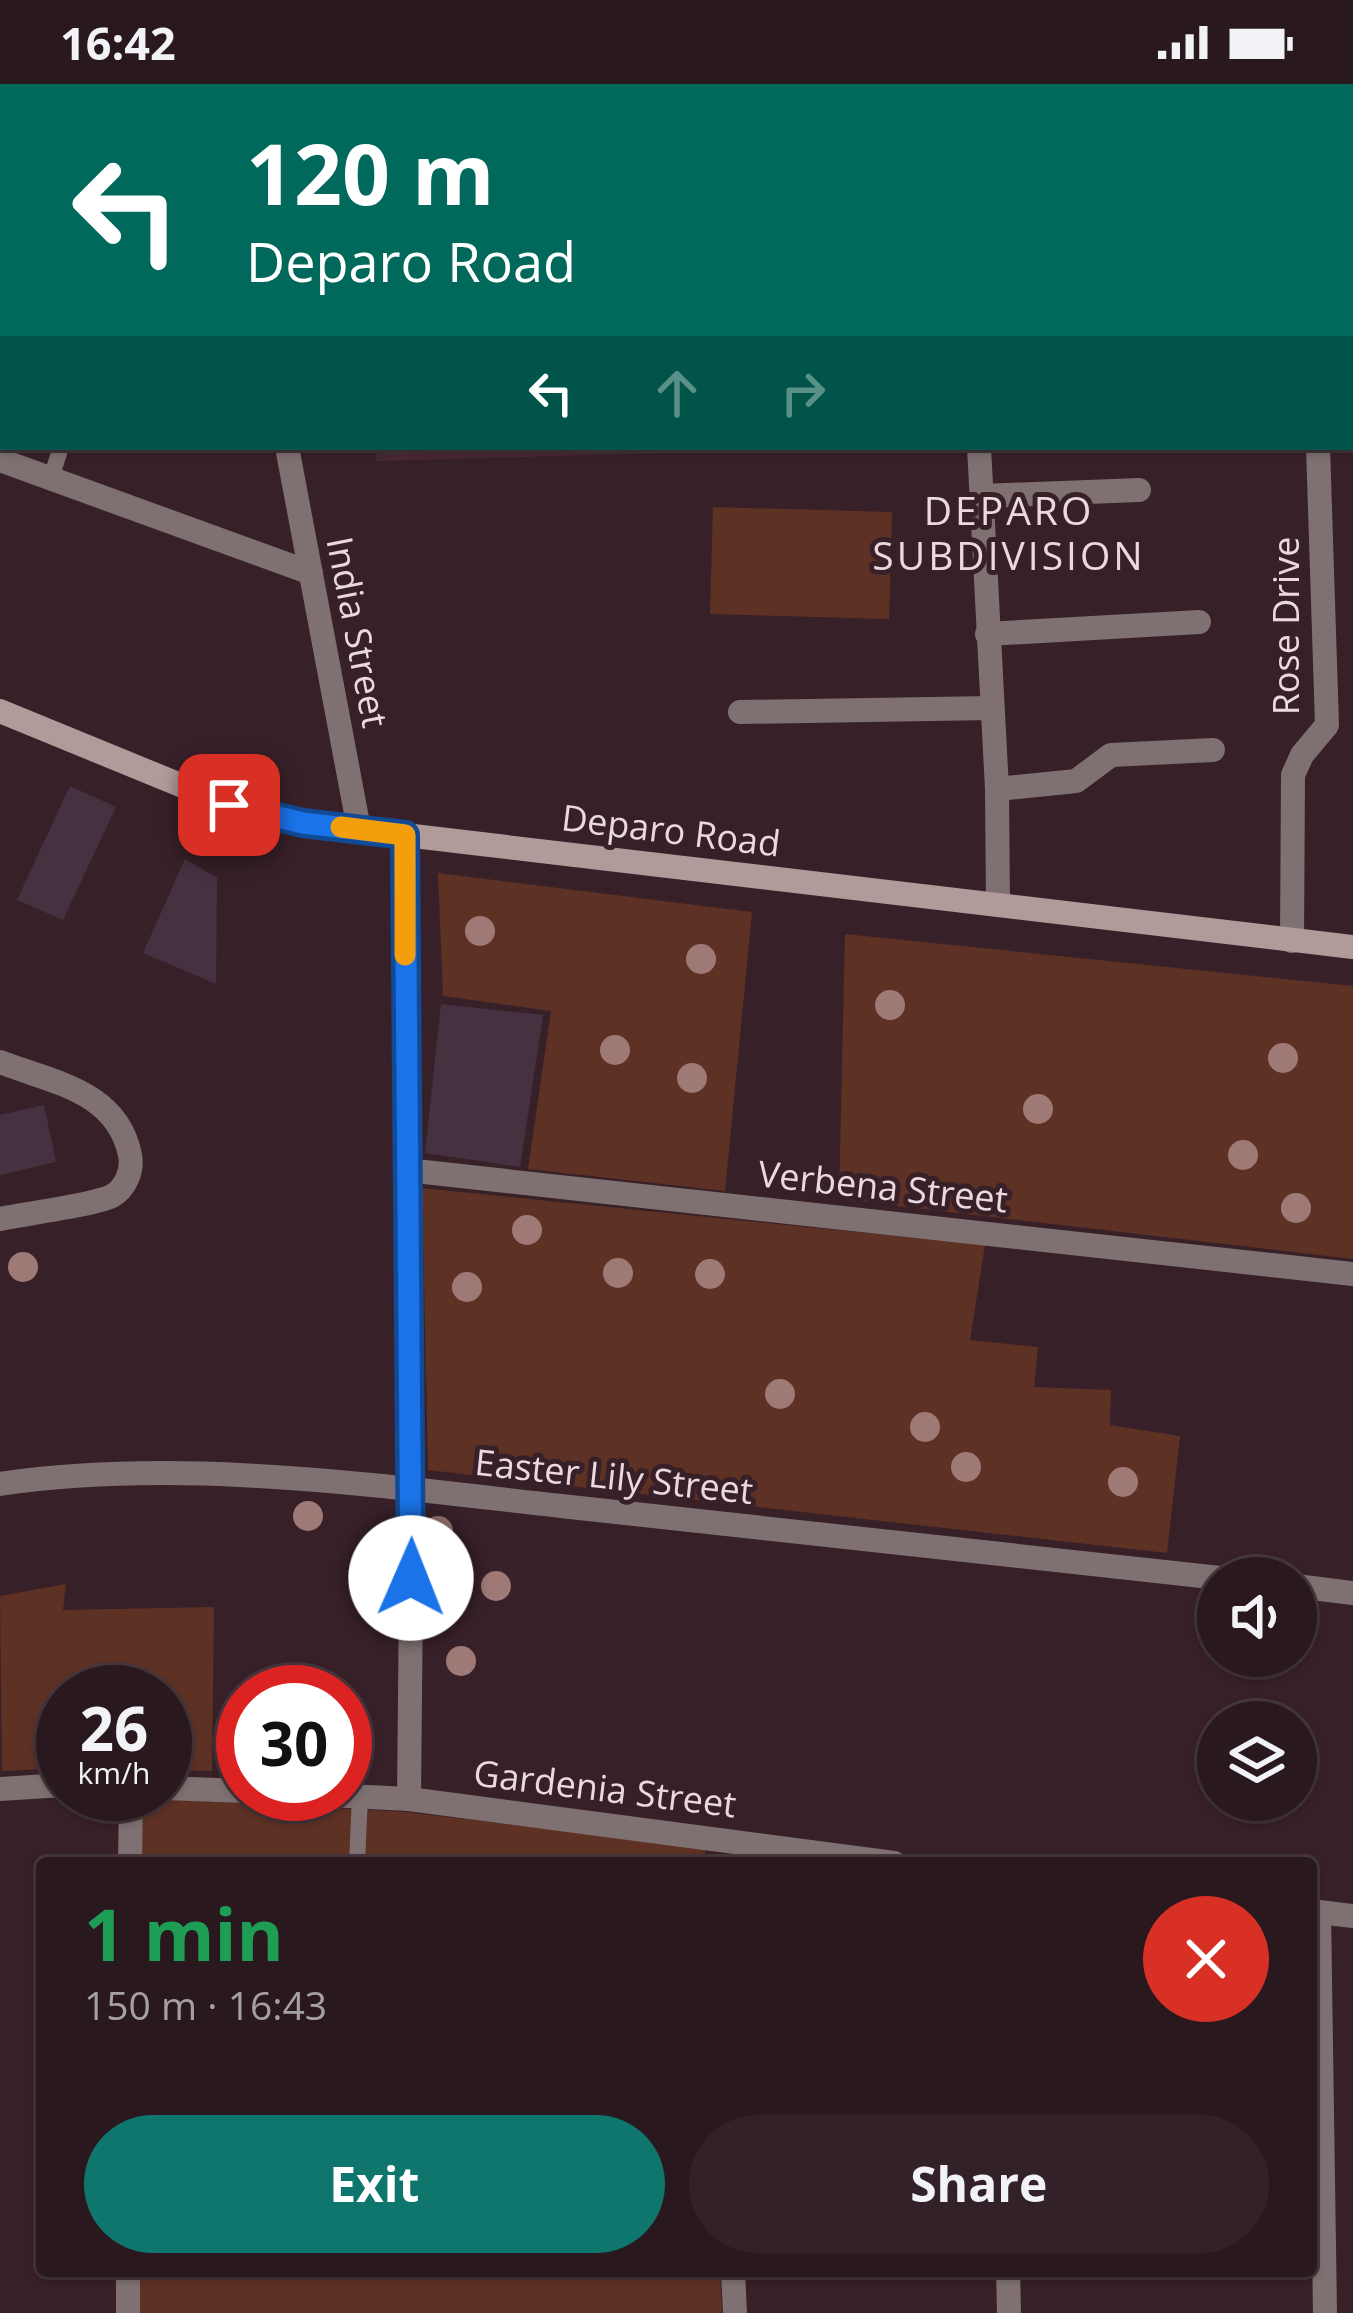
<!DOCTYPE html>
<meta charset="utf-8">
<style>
body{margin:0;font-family:"Open Sans",sans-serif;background:#322128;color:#f1f3f6;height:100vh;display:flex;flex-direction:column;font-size:45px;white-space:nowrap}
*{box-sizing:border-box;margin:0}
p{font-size:39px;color:#a5a0a4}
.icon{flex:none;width:66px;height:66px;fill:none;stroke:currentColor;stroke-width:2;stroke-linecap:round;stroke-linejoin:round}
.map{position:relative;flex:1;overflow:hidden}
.panel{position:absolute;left:36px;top:1773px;width:1281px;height:420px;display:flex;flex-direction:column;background:#2a181f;border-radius:12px;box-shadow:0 3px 9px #0004,0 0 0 3px #46373d}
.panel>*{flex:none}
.top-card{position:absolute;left:0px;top:0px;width:1353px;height:366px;box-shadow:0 3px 9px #0004,0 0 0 3px #46373d;background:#00695c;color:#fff;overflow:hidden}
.fabs{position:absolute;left:1197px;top:1473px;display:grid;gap:24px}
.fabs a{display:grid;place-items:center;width:120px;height:120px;border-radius:50%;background:#2a181f;box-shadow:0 3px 9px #0004,0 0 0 3px #46373d;font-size:60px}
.speed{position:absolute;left:36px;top:1581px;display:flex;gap:24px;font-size:60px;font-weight:700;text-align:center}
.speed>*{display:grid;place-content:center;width:156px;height:156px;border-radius:50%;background:#2a181f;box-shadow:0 3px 9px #0004,0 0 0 3px #46373d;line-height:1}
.speed small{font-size:30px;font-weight:400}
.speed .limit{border:18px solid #d22;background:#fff;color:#111}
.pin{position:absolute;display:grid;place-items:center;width:102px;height:102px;color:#fff;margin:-51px;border-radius:24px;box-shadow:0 6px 18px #0006}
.me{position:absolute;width:132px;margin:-66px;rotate:1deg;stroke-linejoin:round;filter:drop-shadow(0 0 9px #0008)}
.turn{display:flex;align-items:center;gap:42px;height:252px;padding:0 48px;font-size:54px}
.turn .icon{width:156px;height:156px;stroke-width:2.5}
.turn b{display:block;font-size:84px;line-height:102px}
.lanes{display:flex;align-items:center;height:114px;padding:0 48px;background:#0003;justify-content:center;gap:60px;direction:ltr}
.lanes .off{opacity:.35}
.round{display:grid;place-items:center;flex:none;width:126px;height:126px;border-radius:63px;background:#322128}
.overview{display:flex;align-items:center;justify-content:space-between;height:204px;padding:0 48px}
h1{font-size:72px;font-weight:700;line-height:90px;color:#1e9e55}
.action{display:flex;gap:24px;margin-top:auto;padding:24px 48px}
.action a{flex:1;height:138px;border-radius:72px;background:#0f766e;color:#fff;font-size:48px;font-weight:700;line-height:138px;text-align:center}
.action a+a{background:#322128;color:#f1f3f6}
.status{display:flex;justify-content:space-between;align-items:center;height:84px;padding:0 60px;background:#2a181f;direction:ltr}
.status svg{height:33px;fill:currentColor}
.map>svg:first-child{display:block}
.built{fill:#482935}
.green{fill:#5e3125}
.building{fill:#463141}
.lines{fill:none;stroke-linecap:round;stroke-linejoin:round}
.service{stroke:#7f7171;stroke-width:16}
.minor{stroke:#7f7171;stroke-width:24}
.secondary{stroke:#b19a9a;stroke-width:24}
.tree{fill:#9f7975}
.route-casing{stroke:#114b97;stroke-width:30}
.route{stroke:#1a73e8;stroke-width:21}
.slow{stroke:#f59e0b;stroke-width:21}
.labels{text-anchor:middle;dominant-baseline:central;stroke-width:10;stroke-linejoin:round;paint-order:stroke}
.street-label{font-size:36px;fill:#ebd9df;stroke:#382029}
.neighbourhood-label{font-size:39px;letter-spacing:3px;fill:#ebd9df;stroke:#382029}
</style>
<div class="status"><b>16:42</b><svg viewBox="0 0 49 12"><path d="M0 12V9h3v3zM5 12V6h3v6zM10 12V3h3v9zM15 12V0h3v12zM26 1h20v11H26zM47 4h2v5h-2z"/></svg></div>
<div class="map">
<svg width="1353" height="2229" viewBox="0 0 1353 2229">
<rect width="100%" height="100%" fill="#382029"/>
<polygon class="built" points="374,363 669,363 670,369 377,377"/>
<g class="green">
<polygon points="713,423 892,428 889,535 710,530"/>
<polygon points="438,789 752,828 725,1107 528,1085 551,927 443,912"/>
<polygon points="845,850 1353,902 1353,1175 839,1115"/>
<polygon points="422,1104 985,1161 970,1256 1038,1263 1034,1303 1111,1306 1110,1341 1180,1352 1167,1469 428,1386"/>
<polygon points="66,1500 63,1526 214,1523 212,1687 165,1686 165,1608 63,1608 63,1684 2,1687 0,1512"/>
<polygon points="140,1714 406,1728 705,1764 706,1779 140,1779"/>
<polygon points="138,2187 720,2187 722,2229 138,2229"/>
</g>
<g class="building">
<polygon points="382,363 535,363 535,367 384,370"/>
<polygon points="70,702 116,723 63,836 17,816"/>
<polygon points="185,775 217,794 216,900 143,869"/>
<polygon points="441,920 543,931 520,1083 425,1069"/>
<polygon points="44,1021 56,1078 0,1091 0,1031"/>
</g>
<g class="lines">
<g class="service">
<polyline points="0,107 3,97"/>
<polyline points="51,394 61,363"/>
<polyline points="357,1779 360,1712"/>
</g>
<g class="minor">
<polyline points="287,363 359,745"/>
<polyline points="979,363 997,705 998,821"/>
<polyline points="0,376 311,489"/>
<polyline points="982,412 1139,406"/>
<polyline points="987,550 1199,538"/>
<polyline points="740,628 992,624"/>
<polyline points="997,705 1076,697 1111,671 1213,666"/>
<polyline points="405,751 412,1406 409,1715"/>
<polyline points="1292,857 1293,691 1302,671 1327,641 1318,363"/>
<path d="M0,978C54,999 117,1007 130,1071C133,1086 126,1104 112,1112C94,1121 24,1130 0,1135"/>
<polyline points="406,1086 1353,1190"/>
<path d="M0,1400C181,1373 380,1402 561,1422C780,1446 1000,1470 1220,1494"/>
<polyline points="1296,1502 1353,1509"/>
<polyline points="165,1704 243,1707"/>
<polyline points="0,1705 63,1701"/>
<polyline points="306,1710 409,1715 894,1779"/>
<polyline points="130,1779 131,1710"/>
<polyline points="1311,1827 1353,1832"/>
<polyline points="1319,1828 1325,2229"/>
<polyline points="733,2187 735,2229"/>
<polyline points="1008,2187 1009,2229"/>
<polyline points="128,2229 128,2187"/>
</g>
<polyline class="secondary" points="0,627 229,721 303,739 1353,863"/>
</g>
<g class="tree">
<circle cx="480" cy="847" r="15"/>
<circle cx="701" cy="875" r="15"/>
<circle cx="890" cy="921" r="15"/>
<circle cx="615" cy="966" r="15"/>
<circle cx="1283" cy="974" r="15"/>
<circle cx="692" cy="994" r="15"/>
<circle cx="1038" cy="1025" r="15"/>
<circle cx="1243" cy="1071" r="15"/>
<circle cx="1296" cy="1124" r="15"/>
<circle cx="527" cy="1146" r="15"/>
<circle cx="23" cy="1183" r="15"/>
<circle cx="618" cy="1189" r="15"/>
<circle cx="710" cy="1190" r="15"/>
<circle cx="467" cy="1203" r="15"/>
<circle cx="780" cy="1310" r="15"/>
<circle cx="925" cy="1343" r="15"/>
<circle cx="966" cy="1383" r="15"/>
<circle cx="1123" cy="1398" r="15"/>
<circle cx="308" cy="1432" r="15"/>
<circle cx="438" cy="1447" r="15"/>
<circle cx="496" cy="1502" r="15"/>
<circle cx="461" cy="1577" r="15"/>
</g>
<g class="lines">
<g class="route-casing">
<polyline id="route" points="229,721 303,739 405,751 411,1494"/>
</g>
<use href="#route" class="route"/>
<polyline class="slow" points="341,743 405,751 405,871"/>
</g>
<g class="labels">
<g class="street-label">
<text transform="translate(1285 542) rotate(-90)">Rose Drive</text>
<text transform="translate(358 548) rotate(79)">India Street</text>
<text transform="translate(671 746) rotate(7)">Deparo Road</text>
<text transform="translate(883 1102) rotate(6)">Verbena Street</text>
<text transform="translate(614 1392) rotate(6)">Easter Lily Street</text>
<text transform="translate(605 1704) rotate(7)">Gardenia Street</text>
</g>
<g class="neighbourhood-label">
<text x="1009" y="425">DEPARO<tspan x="1009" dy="45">SUBDIVISION</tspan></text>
</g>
</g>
</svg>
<div class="fabs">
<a><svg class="icon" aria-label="sound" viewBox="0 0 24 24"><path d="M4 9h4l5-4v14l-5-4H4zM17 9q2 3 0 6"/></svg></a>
<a><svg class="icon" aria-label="layers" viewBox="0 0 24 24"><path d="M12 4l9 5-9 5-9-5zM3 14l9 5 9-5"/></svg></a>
</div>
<div class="speed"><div>26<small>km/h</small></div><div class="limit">30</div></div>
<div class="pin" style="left:229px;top:721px;background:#d93025"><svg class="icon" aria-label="arrive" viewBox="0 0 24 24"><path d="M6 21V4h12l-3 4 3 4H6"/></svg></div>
<svg class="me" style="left:411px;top:1494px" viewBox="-20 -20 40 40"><circle r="19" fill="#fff"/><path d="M0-13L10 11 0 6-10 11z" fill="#1a73e8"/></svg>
<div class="top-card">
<div class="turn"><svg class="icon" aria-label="left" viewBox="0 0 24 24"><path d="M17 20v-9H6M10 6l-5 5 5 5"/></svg><div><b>120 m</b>Deparo Road</div></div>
<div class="lanes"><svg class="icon" aria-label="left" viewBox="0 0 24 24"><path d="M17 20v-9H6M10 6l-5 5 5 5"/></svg><svg class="icon off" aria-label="ahead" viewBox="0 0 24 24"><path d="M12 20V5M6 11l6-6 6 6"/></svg><svg class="icon off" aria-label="right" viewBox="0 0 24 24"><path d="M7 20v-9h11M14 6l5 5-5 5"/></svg></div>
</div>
<section class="panel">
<div class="overview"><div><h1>1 min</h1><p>150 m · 16:43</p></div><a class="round" style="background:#d93025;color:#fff"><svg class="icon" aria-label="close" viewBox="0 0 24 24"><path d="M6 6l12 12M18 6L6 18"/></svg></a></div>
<div class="action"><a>Exit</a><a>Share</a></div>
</section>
</div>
